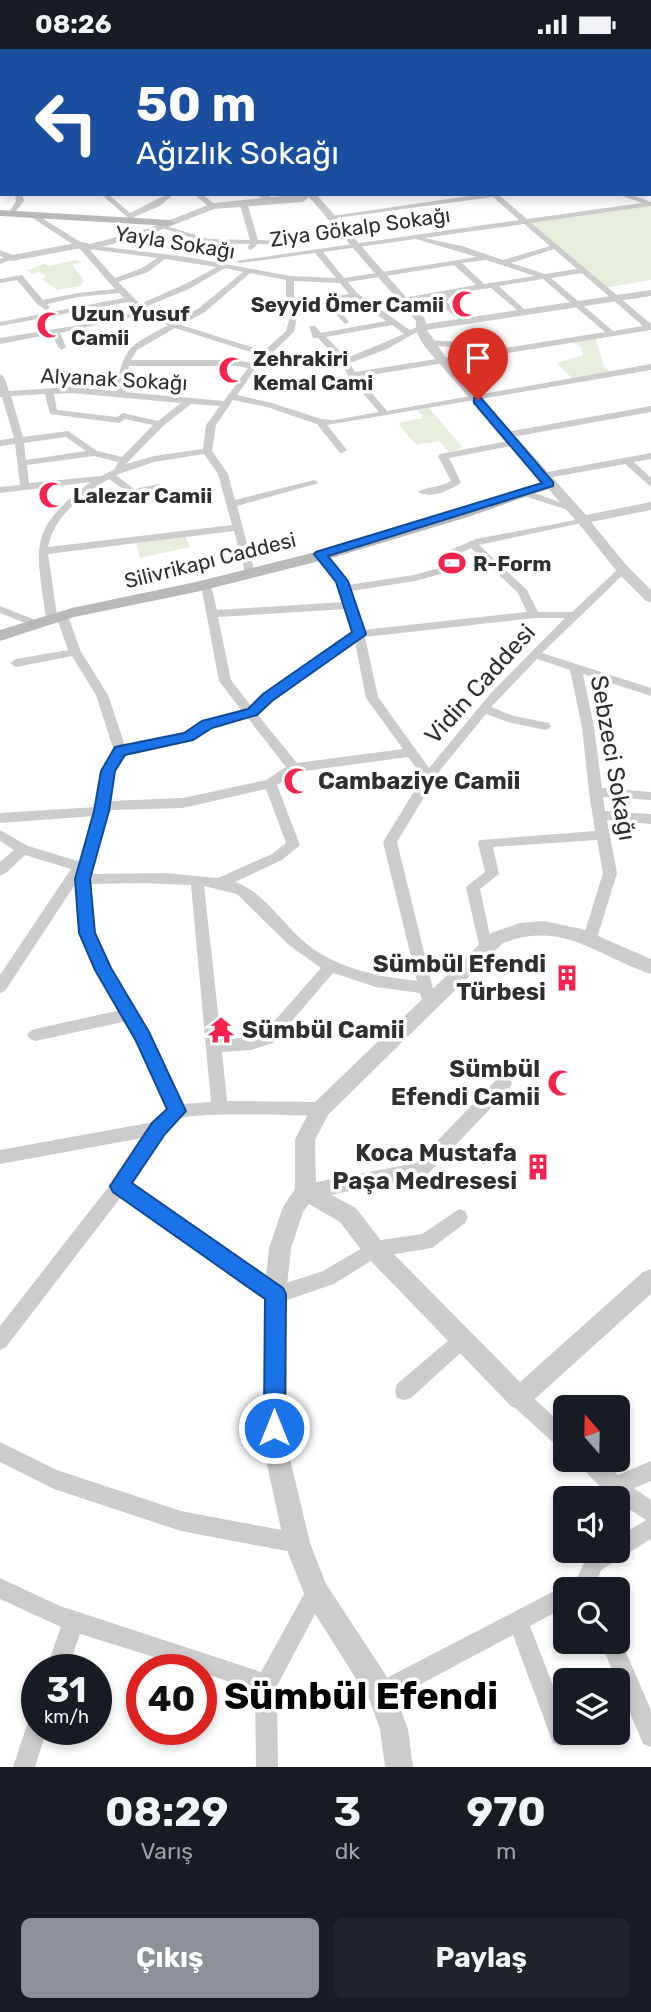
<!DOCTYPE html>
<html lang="tr">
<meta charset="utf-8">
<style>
body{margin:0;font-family:Rubik,sans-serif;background:#20242c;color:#f1f3f6;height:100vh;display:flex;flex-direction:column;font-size:26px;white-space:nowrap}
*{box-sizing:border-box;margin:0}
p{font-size:23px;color:#9ea1a6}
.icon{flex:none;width:38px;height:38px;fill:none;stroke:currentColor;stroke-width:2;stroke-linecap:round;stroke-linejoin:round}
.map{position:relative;height:1718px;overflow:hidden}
.panel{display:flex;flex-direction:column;background:#171b24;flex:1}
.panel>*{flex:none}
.hud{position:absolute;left:0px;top:0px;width:651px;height:147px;box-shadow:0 4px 10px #0003;background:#1a4fa0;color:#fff;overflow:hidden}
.needle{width:46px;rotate:340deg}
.controls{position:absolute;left:553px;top:1346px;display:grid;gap:14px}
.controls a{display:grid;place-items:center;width:77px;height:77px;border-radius:10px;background:#171b24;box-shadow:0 4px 10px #0003;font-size:35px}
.speed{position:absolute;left:21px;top:1605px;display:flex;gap:14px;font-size:35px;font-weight:700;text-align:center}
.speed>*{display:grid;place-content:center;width:91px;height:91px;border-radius:50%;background:#171b24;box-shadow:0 4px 10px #0003;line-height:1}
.speed small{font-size:18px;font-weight:400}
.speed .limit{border:10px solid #d22;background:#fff;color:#111}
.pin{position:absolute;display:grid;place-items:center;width:60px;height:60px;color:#fff;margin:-72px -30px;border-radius:50% 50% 50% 0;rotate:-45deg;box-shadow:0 0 7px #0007}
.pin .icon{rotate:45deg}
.me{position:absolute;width:77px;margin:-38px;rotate:0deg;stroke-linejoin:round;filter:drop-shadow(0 0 5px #0008)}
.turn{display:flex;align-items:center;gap:24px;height:147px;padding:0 21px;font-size:32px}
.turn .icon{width:91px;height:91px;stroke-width:2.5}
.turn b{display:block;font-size:49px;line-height:60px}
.eta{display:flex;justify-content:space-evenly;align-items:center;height:119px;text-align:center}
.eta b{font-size:42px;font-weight:700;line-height:49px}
.primary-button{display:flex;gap:14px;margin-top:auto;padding:14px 21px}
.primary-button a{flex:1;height:80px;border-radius:10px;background:#8c9099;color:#fff;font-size:28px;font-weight:700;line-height:80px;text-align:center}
.primary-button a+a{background:#20242c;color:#f1f3f6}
.status{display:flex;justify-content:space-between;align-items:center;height:49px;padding:0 35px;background:#171b24;direction:ltr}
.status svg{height:19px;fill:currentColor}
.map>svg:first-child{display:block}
.green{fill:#e8eedc}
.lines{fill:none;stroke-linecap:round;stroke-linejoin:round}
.minor{fill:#ccc;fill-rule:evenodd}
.tertiary{fill:#ccc;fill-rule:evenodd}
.secondary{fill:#b9b9b9;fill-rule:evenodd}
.primary{fill:#a7a7a7;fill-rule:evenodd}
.route{fill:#1a73e8;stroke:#114b97;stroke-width:2}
.labels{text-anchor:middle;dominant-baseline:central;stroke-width:7;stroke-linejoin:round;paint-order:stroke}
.far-street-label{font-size:21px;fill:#2f2f2f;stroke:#fff}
.far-poi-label{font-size:21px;font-weight:bold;fill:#2f2f2f;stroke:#fff;text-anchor:start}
.street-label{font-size:24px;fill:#2f2f2f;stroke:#fff}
.poi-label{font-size:24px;font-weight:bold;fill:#2f2f2f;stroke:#fff;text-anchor:end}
.near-district-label{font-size:38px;font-weight:bold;fill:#000;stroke:#fff}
</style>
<div class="status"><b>08:26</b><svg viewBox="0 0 49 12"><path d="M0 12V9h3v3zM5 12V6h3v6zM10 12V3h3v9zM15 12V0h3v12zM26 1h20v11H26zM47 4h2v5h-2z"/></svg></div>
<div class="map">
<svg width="651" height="1718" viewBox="0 0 651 1718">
<rect width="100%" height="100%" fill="#fff"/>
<g class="green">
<polygon points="651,157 651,231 604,239 531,174"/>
<polygon points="76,211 81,213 72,216 84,231 80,237 57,241 42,230 47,227 38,223 32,225 27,221 44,215 50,217"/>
<polygon points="595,288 604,317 610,323 572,329 557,314 583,306 581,298 571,292"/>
<polygon points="429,359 463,399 449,403 439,392 416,396 400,377 399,374 423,369 418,361"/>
<polygon points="186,488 190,498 140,509 136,494"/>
</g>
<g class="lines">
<g class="minor">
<polygon points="201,0 216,2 198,2"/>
<polygon points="405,0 436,2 409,2"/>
<polygon points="503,0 509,0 502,2"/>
<polygon points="633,0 644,2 633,2"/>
<rect x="649" y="14" width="2" height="4"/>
<rect x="649" y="29" width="2" height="4"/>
<rect x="0" y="49" width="2" height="4"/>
<rect x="0" y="60" width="2" height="4"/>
<polygon points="2,78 2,82 0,83 0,79"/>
<polygon points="0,111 2,111 0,116"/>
<rect x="649" y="119" width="2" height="5"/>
<polygon points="15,145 22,145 24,152 12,167 8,165 16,152"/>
<path d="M101,145H108L130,164C142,159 162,145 174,145L160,157L134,168L138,172L134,174Z"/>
<polygon points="194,145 202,145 217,157 210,159"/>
<polygon points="251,145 263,145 279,151 275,153"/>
<path d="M483,145H504L500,147L527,170L642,154L617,145H628L651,153V157L531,174L651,275V281L358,328L387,362L651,315V321L327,376L347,401L342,404L339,403L317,375L267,358L233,351L216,376L212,402L228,425L235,451L314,431L319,434L237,457L255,524L254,526H246L245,524L234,482L48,505L57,566L62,564L68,567L81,603L108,646L125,697L184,685L203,672L242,662L219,632L201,536L202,534L206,533L211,536L217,561L344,553L340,540L315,505L316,503H324L348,536L414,526L439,519L443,504L476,490L586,469V473L479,496L527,541L538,563H572L619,519H627L628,521L542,604L651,639V647L583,625L594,678L602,739L651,743V751L603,748L605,762L651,765V775L607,771L617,824L597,889L595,893H585L583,889L603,824L597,791L493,798L499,825L480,840L493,901L491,905H481L466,838L485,823L478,794L480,791L595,782L589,743L582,678L570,621L537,610L491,658L514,667L549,674L551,677L549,680L545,681L508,673L486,665L441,720L397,793L437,956L435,960L430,962L425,960L420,944L376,938L333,924L273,994L251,1001L222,1003L227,1052L321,1053L327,1055L329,1060L327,1065L321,1067C298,1067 194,1062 179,1070C157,1083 143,1115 130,1135L277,1237L323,1222L374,1192L422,1185L459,1160L465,1162L468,1168L465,1174L432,1199L377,1208L334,1235L275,1255L121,1148L6,1298L0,1301V1277L113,1132L142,1089L0,1115V1101L154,1073L168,1060L127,972L35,992L30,990L27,986L30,982L35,980L121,961L98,925L80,884L76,834L5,942L0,944V926L71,820L25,806L5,825L0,826V813L14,801L0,792V781L28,797L81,813L94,767L0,774V764L96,758L102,721L114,702L96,646L72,607L16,618L10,614L16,610L68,601L57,569L52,572L46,569C36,497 27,480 91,433L0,444V438L20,436L15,395L0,397V391L14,389L2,348H0V325L4,328L9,342L71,338L116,342C124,296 129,298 168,276L146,265L60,284L66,298L62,301L58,298L52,285L0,295V289L92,274L140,262L128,253L0,277V273L124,249L119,244L78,248L47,255L50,259L46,261L38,256L17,231L0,234V230L22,226L43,251L78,244L115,240L80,200L31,168L34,164L87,197L90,196L187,208L290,227L336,229L315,204L240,214L236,212L519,171L493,148L329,170L325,168ZM524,175L550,197L503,211L462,197L424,189ZM416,190L477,208L344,229L323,203ZM89,200H90L157,209L142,219L115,229ZM554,200L577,220L545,225L511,214ZM165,210L217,218L183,236L140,255L118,233L148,223ZM486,211L535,227L484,235L462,214ZM454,216L476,236L398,250L402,252L443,246L440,256L463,273L467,271L447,253L449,249L460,243L491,239L523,266L527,264L526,262L499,237L543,230L605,283L355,323L350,314L387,300L424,279L420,277L410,281L357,244L348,233ZM225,219L243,223L199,259L174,273L145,258L189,240ZM250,224L286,231V246L292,260L286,282L264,302L181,276L205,263ZM582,224L643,277L613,282L551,229ZM294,232L340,234L349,245L297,253L294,246ZM353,249L386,272L321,284L315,277H309L313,289H318L338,310L302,309L272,304L294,283L299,258L325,253L345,275L349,273L332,252ZM392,276L404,285L347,309L326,288ZM175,279L260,306L251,314L237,311H131L137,301ZM268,308L302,314L342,315L349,328L379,363L334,371L321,370L272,354L237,346L256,319ZM129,317H237L248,319L224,352L125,343ZM71,344L181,354L158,372L123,364L117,368L57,361L54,345ZM45,345L50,365L119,374L125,370L153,376L122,408L97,402L68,382L23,388L11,347ZM191,355L220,357L206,376L203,400L154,407L126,415L163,377ZM66,388L86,402L26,411L24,394ZM204,405L218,425L232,476L48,498C54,466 83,446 109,430L132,446L162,440L164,438L159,435L134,440L116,426L154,413ZM94,407L118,413L115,420L101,427L29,434L27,416ZM471,499L518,544L527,563L363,581L351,542L415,532L448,523L452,508ZM346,560L353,584L251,657L231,631L218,568ZM534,569H565L490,645L429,719L378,648L365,588ZM355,593L366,649L403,700L297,714L257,665L272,652ZM247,668L286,718L266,731L183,749L110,752L114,721L124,705L192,691L211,678ZM408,708L423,728L383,793L417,932C375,927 333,919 301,890C279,870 263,843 235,833L282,811L300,796L277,736L297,723ZM266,740L286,794L272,805L218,829L165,824L91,825L108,764L112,761L183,759ZM140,834L191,836L211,1053L182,1055L136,961L109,919L94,884L90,835ZM204,837L237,845L290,897L321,919L263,985L251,989L221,990Z"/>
<polygon points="243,151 247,153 258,191 297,192 300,192 300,196 258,195 251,201 247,199 250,195 208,194 159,178 163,176 209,190 250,191 239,153"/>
<polygon points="9,207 16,209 0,215 0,210"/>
<polygon points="429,291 490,295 494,298 490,301 426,296 425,294"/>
<polygon points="651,357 651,363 507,389 502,386 507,383"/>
<path d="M514,391L519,394L517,396L449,409L461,433L459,435C448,442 431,450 418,443C427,437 440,439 451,432L438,407L440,405Z"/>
<polygon points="651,404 651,410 634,413 651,429 651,438 625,415 542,430 537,427 542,424"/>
<polygon points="521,442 529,442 576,459 571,462 521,446"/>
<polygon points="0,557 38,572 40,574 38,576 30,576 0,564"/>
<polygon points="504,1027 510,1029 512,1034 510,1039 427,1126 306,1151 300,1148 298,1143 300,1138 306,1135 416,1114 498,1029"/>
<polygon points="462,1282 468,1285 471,1291 468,1297 411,1349 404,1351 397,1349 395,1342 397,1335 456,1285"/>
<polygon points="519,1340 526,1342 565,1378 565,1401 558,1398 512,1356 510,1349 512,1342"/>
<polygon points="0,1393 57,1421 181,1462 297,1484 304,1487 307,1494 304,1501 297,1504 181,1482 54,1440 0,1413"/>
<path d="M577,1410H602L618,1426L651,1412V1432L634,1439L651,1451V1490L601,1521L594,1540H565V1558L530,1577L565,1668V1684H571L572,1686L569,1694L561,1697L553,1694L513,1586L389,1652L381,1655L373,1652L370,1644L373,1636L558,1540L565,1537L568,1538C571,1531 576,1531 579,1525C591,1499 588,1502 618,1502V1488L646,1471C628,1460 586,1430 577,1410Z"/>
<polygon points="0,1529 60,1557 261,1623 309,1536 316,1533 323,1536 326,1543 323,1550 277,1637 278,1718 256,1718 255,1642 201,1623 201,1620 193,1620 80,1585 68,1620 46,1620 61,1578 0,1550"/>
<polygon points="618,1585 651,1661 651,1698 643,1695 600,1592 618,1592"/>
<polygon points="37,1667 37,1680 47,1680 35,1718 13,1718 29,1670"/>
</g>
<g class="tertiary">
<polygon points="151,0 159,0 150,2"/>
<polygon points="649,95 651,95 649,100"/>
<path d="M303,145H316L425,270L426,275L651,241V247L427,281L447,310L586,466L651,453V461L591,473L628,518L651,541V553L646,552L618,524L584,481L439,314C429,302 414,289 416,272L309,148L303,153L214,160L153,184L90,201L81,199L12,212L0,207V201L13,206L81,193L90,195L147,180L213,154Z"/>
<path d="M544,872L582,880L651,910V925C596,907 564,871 503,894L328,1066L315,1091L316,1138L356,1159L382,1193L520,1333L643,1223L651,1220V1245L527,1357L519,1361L511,1357L366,1207L340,1173L309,1155L303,1163L291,1199L286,1246L287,1397L310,1494L326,1535L391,1634L408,1680L413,1718H385L380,1680L370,1652L307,1552L284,1494L263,1397L264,1246L269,1199L283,1158L295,1140V1090L314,1054L491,884L520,874Z"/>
</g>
<g class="secondary">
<polygon points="0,161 170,171 175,174 170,177 0,167"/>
<polygon points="549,431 554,432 556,435 554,438 468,468 335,508 196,543 74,568 0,592 0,581 72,559 196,533 324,501 457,462"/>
</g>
<g class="primary">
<polygon points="0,0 10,0 11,2 0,4"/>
<rect x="649" y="44" width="2" height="6"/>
</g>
</g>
<polygon class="route" points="474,349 481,349 553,433 553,437 328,507 348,532 366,585 364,587 272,652 257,666 212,679 193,691 125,706 115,722 109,762 90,830 95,884 111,919 149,983 186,1062 165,1085 132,1134 283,1239 286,1245 285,1379 282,1387 274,1390 267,1387 264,1379 265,1250 113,1143 110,1137 152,1074 167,1060 136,992 95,921 79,884 75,830 94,762 101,722 115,698 184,684 202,672 248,660 263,645 352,583 336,533 314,505 316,503 542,434 474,354"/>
<defs>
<g id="mosque-bare" transform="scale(2.1)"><path d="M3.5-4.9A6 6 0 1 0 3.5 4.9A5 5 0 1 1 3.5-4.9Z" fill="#f5234e" stroke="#fff" stroke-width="2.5" paint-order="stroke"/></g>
<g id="stadium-bare" transform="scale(2.1)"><path d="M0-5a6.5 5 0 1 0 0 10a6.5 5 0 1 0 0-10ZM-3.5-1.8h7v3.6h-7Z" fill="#f5234e" stroke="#fff" stroke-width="2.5" paint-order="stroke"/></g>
<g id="building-bare" transform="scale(2.1)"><path d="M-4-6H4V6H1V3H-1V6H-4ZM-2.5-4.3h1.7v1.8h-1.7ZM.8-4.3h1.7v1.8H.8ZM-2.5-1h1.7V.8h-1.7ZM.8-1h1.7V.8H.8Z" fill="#f5234e" stroke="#fff" stroke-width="2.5" paint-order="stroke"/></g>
<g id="temple-bare" transform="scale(2.1)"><path d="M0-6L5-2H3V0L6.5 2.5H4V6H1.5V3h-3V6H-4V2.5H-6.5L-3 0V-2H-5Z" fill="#f5234e" stroke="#fff" stroke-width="2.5" paint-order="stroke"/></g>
</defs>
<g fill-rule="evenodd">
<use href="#mosque-bare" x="465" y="255"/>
<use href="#mosque-bare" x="50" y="276"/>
<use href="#mosque-bare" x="232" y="321"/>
<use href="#mosque-bare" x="52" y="446"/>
<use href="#stadium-bare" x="452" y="514"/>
<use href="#mosque-bare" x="297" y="732"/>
<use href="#building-bare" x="567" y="929"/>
<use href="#temple-bare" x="221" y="981"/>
<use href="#mosque-bare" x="561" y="1034"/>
<use href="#building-bare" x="538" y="1118"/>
</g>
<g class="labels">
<g class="far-street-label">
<text transform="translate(360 178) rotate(-8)">Ziya Gökalp Sokağı</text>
<text transform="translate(175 193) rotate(9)">Yayla Sokağı</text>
<text transform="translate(114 330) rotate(3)">Alyanak Sokağı</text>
<text transform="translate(210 511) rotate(-14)">Silivrikapı Caddesi</text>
</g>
<g class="far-poi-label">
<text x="444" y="255" text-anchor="end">Seyyid Ömer Camii</text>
<text x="71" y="264">Uzun Yusuf<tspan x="71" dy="24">Camii</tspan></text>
<text x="253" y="309">Zehrakiri<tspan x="253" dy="24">Kemal Cami</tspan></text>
<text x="73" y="446">Lalezar Camii</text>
<text x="473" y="514">R-Form</text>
</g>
<g class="street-label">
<text transform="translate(480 635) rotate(-48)">Vidin Caddesi</text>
<text transform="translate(613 709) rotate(80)">Sebzeci Sokağı</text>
</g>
<g class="poi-label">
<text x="318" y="732" text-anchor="start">Cambaziye Camii</text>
<text x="546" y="915">Sümbül Efendi<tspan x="546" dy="28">Türbesi</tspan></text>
<text x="242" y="981" text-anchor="start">Sümbül Camii</text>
<text x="540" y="1020">Sümbül<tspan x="540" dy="28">Efendi Camii</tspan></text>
<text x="517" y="1104">Koca Mustafa<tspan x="517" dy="28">Paşa Medresesi</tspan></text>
</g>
<g class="near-district-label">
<text x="361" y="1647">Sümbül Efendi</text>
</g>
</g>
</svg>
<div class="controls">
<a><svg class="needle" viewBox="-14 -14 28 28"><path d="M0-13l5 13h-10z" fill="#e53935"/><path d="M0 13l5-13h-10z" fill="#9ea1a6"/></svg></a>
<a><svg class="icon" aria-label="sound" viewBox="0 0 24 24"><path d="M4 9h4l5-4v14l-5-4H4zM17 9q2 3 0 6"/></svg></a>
<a><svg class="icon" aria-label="search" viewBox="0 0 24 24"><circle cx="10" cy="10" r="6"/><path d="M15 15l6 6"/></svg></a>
<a><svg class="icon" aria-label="layers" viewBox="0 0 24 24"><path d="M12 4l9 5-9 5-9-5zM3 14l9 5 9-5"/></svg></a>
</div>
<div class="speed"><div>31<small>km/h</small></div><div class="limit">40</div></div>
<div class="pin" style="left:478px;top:351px;background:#d93025"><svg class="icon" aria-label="arrive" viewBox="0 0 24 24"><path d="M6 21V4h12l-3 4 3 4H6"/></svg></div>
<svg class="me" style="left:274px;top:1379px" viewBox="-20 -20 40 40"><circle r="17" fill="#1a73e8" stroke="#fff" stroke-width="3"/><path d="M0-11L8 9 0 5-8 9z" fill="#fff"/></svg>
<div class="hud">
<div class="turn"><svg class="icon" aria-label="left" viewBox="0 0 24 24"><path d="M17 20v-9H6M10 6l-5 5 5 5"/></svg><div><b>50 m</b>Ağızlık Sokağı</div></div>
</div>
</div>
<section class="panel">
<div class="eta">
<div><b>08:29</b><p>Varış</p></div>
<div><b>3</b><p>dk</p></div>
<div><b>970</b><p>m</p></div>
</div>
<div class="primary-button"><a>Çıkış</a><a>Paylaş</a></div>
</section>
